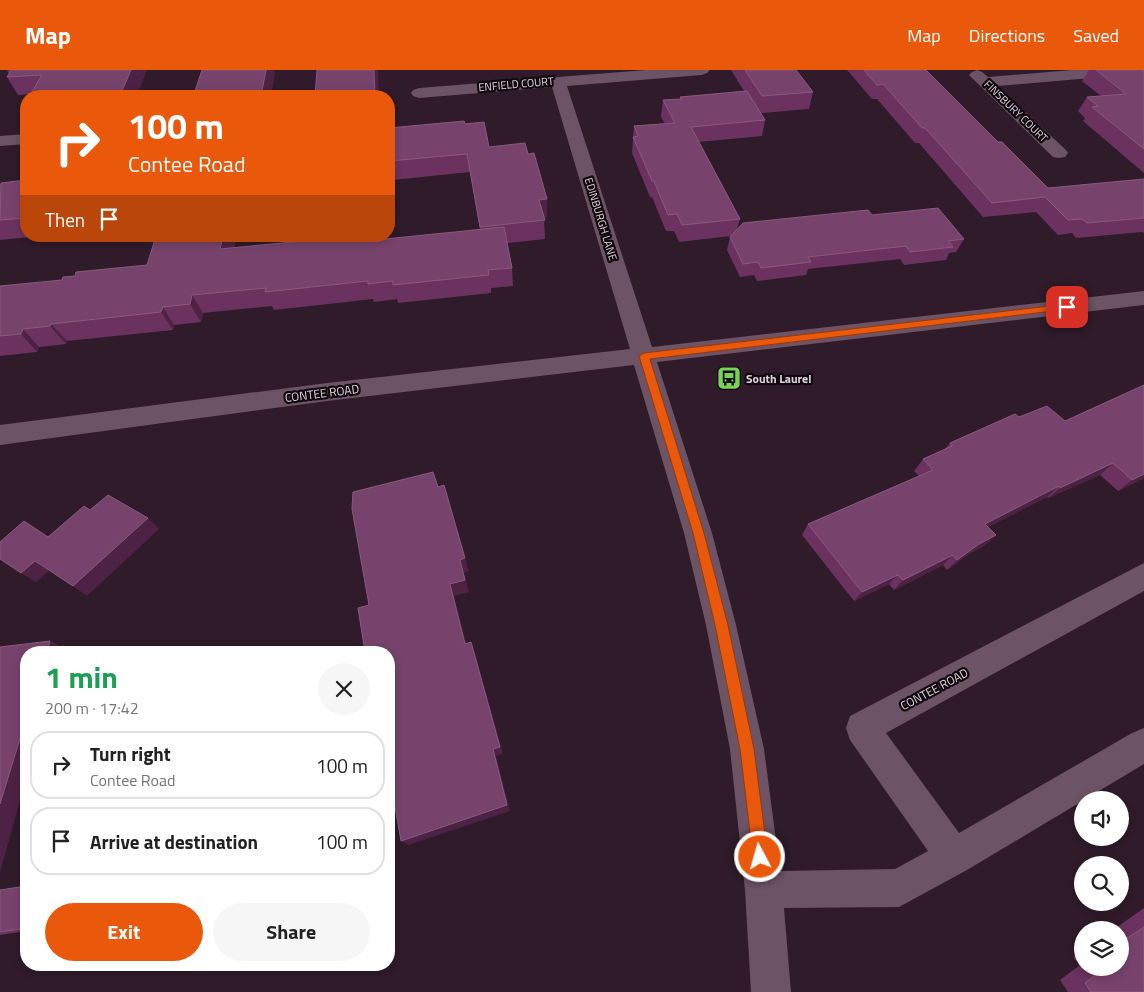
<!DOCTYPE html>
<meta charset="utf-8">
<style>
body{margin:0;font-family:"Titillium Web",sans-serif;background:#f6f6f6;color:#222;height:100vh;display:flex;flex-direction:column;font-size:19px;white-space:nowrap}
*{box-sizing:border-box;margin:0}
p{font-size:16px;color:#767676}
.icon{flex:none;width:28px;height:28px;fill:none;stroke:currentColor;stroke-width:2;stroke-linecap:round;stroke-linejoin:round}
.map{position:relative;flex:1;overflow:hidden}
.sheet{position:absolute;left:20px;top:576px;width:375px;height:325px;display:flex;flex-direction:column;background:#fff;border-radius:20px;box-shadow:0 2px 8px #0003}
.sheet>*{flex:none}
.top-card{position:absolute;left:20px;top:20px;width:375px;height:152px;border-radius:20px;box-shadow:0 2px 8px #0003;background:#ea580c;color:#fff;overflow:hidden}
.buttons{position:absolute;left:1074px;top:721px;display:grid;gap:10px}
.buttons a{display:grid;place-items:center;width:55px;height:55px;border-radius:50%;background:#fff;box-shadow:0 2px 8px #0003;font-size:25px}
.pin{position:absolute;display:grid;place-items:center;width:42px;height:42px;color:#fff;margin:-21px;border-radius:10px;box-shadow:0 2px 8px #0006}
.me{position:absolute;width:55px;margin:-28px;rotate:354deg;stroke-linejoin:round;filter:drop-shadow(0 0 4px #0008)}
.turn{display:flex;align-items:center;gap:18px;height:105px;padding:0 25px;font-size:22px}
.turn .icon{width:65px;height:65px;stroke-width:2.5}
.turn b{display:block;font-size:35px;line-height:42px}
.then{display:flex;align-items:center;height:48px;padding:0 25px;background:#0003;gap:10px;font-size:19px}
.round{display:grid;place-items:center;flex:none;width:52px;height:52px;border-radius:26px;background:#f6f6f6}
.head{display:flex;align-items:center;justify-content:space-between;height:85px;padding:0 25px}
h1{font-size:30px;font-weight:700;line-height:38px;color:#1e9e55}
.button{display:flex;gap:10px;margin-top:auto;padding:10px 25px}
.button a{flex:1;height:58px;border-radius:30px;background:#ea580c;color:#fff;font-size:20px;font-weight:700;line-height:58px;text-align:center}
.button a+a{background:#f6f6f6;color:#222}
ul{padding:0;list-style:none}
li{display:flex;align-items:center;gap:15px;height:68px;margin:0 10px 8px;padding:0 15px;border:2px solid #e0e0e0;border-radius:20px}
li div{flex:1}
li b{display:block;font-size:19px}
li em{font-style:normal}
header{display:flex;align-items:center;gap:30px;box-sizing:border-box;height:70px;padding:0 25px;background:#ea580c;color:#fff}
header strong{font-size:24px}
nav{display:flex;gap:28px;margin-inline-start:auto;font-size:18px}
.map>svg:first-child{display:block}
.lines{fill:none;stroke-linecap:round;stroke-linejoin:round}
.minor{fill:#6c5365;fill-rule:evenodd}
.wall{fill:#6b325f}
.shaded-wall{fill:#4e2244}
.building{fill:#77436d;stroke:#885a7e}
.route{fill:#ea580c;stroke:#983908}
.labels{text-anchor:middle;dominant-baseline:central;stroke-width:4.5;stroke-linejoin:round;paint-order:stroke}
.far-street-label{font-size:11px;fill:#e0d2dc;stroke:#120910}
.poi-label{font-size:12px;font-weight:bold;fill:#e0d2dc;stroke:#120910;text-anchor:start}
.street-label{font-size:12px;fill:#e0d2dc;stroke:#120910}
</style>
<header>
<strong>Map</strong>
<nav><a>Map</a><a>Directions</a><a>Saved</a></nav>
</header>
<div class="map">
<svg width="1144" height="922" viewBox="0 0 1144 922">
<rect width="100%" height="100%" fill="#2f1b2a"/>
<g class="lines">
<g class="minor">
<polygon points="646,0 710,0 707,3 702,5 567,16 652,277 1144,221 1144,235 657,292 712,463 736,555 764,679 780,801 895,799 928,781 850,670 846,658 850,646 1144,493 1144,521 886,663 959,763 1132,663 1144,658 1144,694 967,800 899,837 784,838 791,922 751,922 745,820 730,679 706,555 684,463 634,295 327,331 0,375 0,355 327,313 630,279 552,17 419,28 413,26 411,23 413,20 419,18"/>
<polygon points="977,0 982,2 988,7 1072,0 1134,0 1131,3 1126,5 997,16 1065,79 1068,83 1065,87 1059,88 1053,87 972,8 969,5 972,2"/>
<polygon points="26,64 26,74 0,76 0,66"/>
</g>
</g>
<g class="wall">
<polygon points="7,0 147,0 136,26 31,26 30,25 31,24 18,25 7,7 9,4"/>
<polygon points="731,0 796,0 813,22 809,39 761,43 765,50 762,66 699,72 740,149 737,159 872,145 964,169 956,182 949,183 946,190 904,195 900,189 808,199 806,205 757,211 754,205 740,207 727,180 730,167 731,166 679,172 674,161 666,161 652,127 650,127 632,83 634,56 665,54 661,47 663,30 680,29 680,27 744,21"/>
<polygon points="847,0 926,0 998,72 1048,118 1144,109 1144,163 1142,162 1076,168 1072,163 1058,165 1036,142 983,147 919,73 915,73 877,29 872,29"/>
<polygon points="1089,0 1144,0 1144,103 1083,51 1085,48 1078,41 1087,27 1101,26 1082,11"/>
<polygon points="465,54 489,77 528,84 547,129 547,147 544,147 545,169 507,173 512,198 513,216 491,218 491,223 398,233 397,229 374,232 373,229 274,240 272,236 203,243 201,252 174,255 173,260 67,271 66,274 39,277 37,282 0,286 0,216 62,210 75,206 147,195 156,166 236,166 234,178 363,166 364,169 375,168 375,170 480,160 470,102 393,110 392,107 389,107 389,58"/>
<polygon points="26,110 26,166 40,166 0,170 0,114"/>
<polygon points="1019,347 1065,351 1144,408 1118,421 1100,405 1048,428 1047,427 988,457 996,465 985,475 969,484 947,500 943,495 894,520 889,514 854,531 802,465 808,454 919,406 914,401 923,389 944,380 950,373"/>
<polygon points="26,816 26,861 0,865 0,820"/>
<polygon points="1144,838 1144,922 1068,922 1060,910 1080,895 1073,887 1082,881 1082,898 1120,898 1120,860 1113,860"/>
</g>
<g class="shaded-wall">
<polygon points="131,0 147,0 136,26 125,26 122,21"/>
<polygon points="266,0 274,0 275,3 271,26 261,26"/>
<polygon points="374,0 378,0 379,26 375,26"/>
<polygon points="547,129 547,147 540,148 539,130"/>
<polygon points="223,166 236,166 230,197 220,179"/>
<polygon points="192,225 203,243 201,252 190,234"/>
<polygon points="163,237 174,255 173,260 161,242"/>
<polygon points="51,254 67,271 66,274 50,256"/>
<polygon points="23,259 39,277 37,282 21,264"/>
<polygon points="1113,393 1100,405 1048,428 1060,418"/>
<polygon points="1144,404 1144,408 1118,421 1132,410"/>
<polygon points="1059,416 1047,427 974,464 985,454"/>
<polygon points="148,448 159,459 87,526 73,516"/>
<polygon points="996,465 985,475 969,484 947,500 957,490 979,474"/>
<polygon points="953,485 943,495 894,520 903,510"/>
<polygon points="465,488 469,501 464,503 469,522 454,526 469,584 465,574 450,514 460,490"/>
<polygon points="35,491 49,501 36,512 21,503"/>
<polygon points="898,505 889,514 854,531 862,522"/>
<polygon points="50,571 65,579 64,582 47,582"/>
<polygon points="471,572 475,583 503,684 496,686 510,741 408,775 401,771 493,679"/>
<polygon points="26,649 26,709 0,802 0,734"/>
<polygon points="389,714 391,714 399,720 391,722 389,720"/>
</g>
<g class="building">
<polygon points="11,0 131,0 122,21 49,26 50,24 30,25 42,5 7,7"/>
<polygon points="202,0 266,0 261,26 197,26 198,24 194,24"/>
<polygon points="317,0 374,0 375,26 315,26"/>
<polygon points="745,0 796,0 813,22 762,26"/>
<polygon points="864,0 926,0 998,72 1002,72 1048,118 1144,109 1144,148 1087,153 1082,149 1068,150 1045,127 992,133 925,58 922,58 883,14 877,15"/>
<polygon points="1096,0 1144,0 1144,79 1092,37 1098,36 1087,27 1126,24"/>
<polygon points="747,21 765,50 691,57 740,149 682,155 677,144 668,145 654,111 652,111 633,67 638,66 634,56 675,53 663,30 682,29 680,27"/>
<polygon points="464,51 465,54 484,52 489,77 525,73 528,84 534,83 547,129 539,130 545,150 480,157 467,84 389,91 389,58"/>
<polygon points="26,110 26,148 0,150 1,113"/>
<polygon points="938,138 964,169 948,171 953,177 910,182 906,176 808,187 811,192 761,198 758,192 743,194 730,167 743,153 868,140 872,145"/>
<polygon points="504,157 512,198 488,200 489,205 393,215 393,211 368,214 368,211 265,222 266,218 192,225 190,234 163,237 161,242 51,254 50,256 23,259 21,264 0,266 0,216 62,210 63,207 75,206 76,202 147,195 156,166 223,166 220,179 354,166 363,166 363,169 375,168 375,170"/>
<polygon points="1144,315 1144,404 1132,410 1113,393 1060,418 1059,416 985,454 996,465 979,474 957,490 953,485 903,510 898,505 862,522 808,454 933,400 923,389 952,376 950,373 1015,344 1019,347 1047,336 1065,351"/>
<polygon points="433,402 438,417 444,415 465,488 460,490 465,510 450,514 465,574 471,572 500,677 493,679 507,735 401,771 391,714 389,714 389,582 365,582 358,538 369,535 352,439 353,422"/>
<polygon points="108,425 148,448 73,516 35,491 21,503 0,489 0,472 24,451 48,467 84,436 90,440"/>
<polygon points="50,571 47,582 26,582 26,649 0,734 0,577"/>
<polygon points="26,816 26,858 0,862 0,820"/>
<polygon points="1144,857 1144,922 1091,922 1085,913 1104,898 1120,898 1120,873"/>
</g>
<polygon class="route" points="1067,234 1072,237 1070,239 650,289 704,463 728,555 754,679 768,787 766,792 760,795 755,792 753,787 740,679 715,555 693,463 639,286 644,283"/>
<defs>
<g id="bus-square" transform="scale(1.25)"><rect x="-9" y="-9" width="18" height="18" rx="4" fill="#7ad157" stroke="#120910"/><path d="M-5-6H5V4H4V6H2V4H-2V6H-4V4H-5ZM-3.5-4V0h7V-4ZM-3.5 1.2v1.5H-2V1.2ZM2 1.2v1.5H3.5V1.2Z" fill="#111"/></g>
</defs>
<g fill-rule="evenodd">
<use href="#bus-square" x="729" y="308"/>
</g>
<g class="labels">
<g class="far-street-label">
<text transform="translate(516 14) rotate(-5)">ENFIELD COURT</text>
<text transform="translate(1016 41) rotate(44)">FINSBURY COURT</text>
<text transform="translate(601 149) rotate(73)">EDINBURGH LANE</text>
</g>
<g class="poi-label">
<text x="746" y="308">South Laurel</text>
</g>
<g class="street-label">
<text transform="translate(322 323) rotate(-7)">CONTEE ROAD</text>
<text transform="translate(934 619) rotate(-28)">CONTEE ROAD</text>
</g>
</g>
</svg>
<div class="buttons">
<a><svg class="icon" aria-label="sound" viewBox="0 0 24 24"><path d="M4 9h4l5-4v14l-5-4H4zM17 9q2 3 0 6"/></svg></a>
<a><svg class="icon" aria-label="search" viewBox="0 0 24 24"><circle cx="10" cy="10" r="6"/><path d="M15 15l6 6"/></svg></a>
<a><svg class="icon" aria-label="layers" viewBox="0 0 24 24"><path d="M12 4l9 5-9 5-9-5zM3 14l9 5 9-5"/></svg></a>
</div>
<div class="pin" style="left:1067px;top:237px;background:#d93025"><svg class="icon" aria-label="arrive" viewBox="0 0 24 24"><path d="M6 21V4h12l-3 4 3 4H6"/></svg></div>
<svg class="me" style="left:760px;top:787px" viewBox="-20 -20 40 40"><circle r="17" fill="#ea580c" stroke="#fff" stroke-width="3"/><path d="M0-11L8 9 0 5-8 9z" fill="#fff"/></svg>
<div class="top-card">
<div class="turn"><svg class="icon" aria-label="right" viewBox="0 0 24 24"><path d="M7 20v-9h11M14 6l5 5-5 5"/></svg><div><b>100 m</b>Contee Road</div></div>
<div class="then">Then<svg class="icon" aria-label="arrive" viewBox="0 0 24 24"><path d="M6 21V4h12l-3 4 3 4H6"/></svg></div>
</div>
<section class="sheet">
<div class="head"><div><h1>1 min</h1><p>200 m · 17:42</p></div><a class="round"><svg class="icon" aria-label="close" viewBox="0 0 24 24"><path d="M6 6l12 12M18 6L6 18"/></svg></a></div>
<ul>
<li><svg class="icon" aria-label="right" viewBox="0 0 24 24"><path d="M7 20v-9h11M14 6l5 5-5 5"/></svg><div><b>Turn right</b><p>Contee Road</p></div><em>100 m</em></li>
<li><svg class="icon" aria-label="arrive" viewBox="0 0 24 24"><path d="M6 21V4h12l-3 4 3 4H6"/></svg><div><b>Arrive at destination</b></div><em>100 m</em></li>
</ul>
<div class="button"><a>Exit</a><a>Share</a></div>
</section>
</div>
